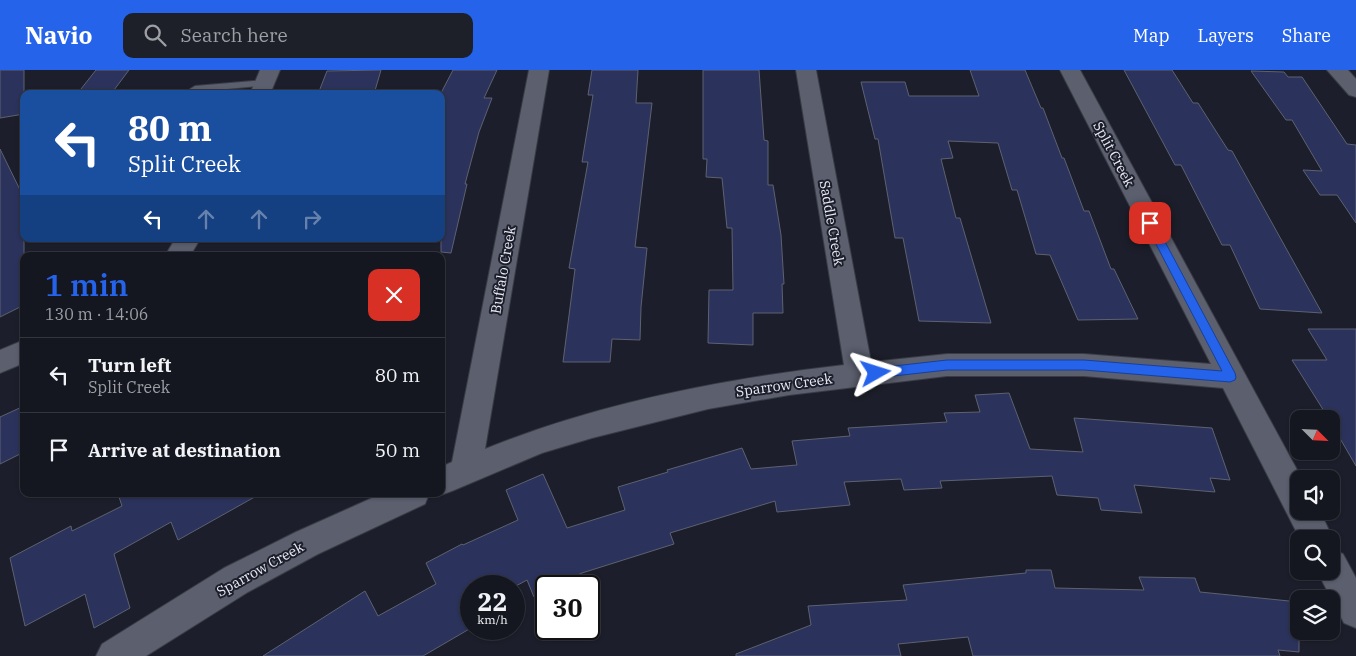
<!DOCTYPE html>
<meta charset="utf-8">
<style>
body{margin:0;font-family:"IBM Plex Serif",serif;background:#1e2029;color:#f1f3f6;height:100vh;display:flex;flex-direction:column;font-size:19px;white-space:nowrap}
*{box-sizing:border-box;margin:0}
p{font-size:16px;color:#9d9fa5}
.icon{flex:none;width:28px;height:28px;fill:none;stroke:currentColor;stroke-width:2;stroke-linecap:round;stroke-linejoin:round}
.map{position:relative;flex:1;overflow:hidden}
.sheet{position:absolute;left:20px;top:182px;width:425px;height:245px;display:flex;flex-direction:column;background:#151720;border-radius:10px;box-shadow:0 1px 4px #0004,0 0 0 1px #34363e}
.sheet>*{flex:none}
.top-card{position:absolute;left:20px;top:20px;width:425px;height:152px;border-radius:10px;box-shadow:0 1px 4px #0004,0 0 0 1px #34363e;background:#1a4fa0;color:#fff;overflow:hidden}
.needle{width:32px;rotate:114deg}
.tools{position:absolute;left:1290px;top:340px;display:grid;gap:10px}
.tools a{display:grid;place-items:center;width:50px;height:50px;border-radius:10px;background:#151720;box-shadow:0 1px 4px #0004,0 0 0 1px #34363e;font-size:25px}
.speed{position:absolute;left:460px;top:505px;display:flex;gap:10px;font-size:25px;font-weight:700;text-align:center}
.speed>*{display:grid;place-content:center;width:65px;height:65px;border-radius:50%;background:#151720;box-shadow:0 1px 4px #0004,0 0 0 1px #34363e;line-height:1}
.speed small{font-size:12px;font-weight:400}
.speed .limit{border:2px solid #111;border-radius:8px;background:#fff;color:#111}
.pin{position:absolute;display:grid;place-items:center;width:42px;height:42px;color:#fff;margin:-21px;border-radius:10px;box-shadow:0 2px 8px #0006}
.me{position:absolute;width:55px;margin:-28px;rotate:84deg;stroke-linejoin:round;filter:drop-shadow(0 0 4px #0008)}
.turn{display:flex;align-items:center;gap:18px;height:105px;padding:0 25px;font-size:22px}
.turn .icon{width:65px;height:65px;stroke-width:2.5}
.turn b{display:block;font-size:35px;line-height:42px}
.lanes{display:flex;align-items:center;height:48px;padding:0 25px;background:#0003;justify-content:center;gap:25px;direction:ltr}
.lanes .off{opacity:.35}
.round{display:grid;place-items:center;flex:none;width:52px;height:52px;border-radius:10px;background:#1e2029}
.headline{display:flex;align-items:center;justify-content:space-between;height:85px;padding:0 25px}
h1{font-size:30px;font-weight:600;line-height:38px;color:#2563eb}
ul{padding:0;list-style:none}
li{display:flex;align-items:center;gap:15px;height:75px;padding:0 25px;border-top:1px solid #34363e}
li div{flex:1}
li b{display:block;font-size:19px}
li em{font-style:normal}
header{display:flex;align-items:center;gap:30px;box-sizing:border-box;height:70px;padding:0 25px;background:#2563eb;color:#fff}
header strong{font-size:24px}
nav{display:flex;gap:28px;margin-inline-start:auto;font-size:18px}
.search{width:350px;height:45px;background:#1e2029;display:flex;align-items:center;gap:12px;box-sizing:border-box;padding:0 18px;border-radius:10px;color:#9d9fa5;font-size:19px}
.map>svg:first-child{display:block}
.building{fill:#2b335c;stroke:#5d6170}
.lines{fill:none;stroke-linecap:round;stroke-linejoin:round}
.service-casing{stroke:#393b45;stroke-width:2}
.minor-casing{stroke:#393b45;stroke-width:2}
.service{fill:#5b5f6e;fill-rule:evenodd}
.minor{fill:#5b5f6e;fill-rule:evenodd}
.route{fill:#2563eb;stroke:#184099}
.labels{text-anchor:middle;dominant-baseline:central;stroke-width:4;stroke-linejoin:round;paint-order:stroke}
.street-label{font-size:14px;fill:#e9ecf5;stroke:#1c1f2b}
</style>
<header>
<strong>Navio</strong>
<div class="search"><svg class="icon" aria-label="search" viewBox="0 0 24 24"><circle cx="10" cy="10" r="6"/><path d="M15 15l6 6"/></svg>Search here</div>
<nav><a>Map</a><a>Layers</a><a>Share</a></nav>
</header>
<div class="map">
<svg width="1356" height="586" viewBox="0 0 1356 586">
<rect width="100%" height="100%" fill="#1c1f2b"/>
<g class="building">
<polygon points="0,0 24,0 24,44 0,48"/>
<polygon points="96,0 129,0 111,24 77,24"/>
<polygon points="381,0 374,24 318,24 327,1"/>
<polygon points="453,0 497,0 484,28 492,28 479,62 465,114 467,114 451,183 441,182 441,23"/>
<polygon points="592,0 638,0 636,33 652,33 635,177 647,178 641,237 640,270 612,269 610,292 563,292 575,199 569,198 588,92 582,92 593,25 588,25"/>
<polygon points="703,0 759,0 764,70 768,71 768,115 773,115 781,165 784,214 782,214 783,243 753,243 753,275 708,273 709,220 733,220 732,158 727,158 722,108 706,107 707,89 703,89"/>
<polygon points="970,0 1025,0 1041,38 1043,38 1062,88 1064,88 1084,141 1089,141 1111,199 1114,199 1138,249 1078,250 1050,185 1036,184 1017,120 1012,120 998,73 948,71 953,88 941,89 956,148 960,148 991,253 919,251 903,168 895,168 878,69 875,69 861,12 905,12 909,26 979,26"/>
<polygon points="1124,0 1172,0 1193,33 1198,33 1228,80 1232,81 1322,243 1260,239 1230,175 1222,175 1181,95 1175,95"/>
<polygon points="1251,1 1284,2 1288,7 1302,7 1347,74 1356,75 1356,153 1337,125 1320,125 1303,100 1322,101 1292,50 1286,50"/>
<polygon points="0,79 24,128 24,235 0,247"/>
<polygon points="1308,259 1356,259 1356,396 1331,353 1331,349 1329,349 1292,290 1327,290"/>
<polygon points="1009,323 1030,379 1083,382 1074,348 1212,358 1230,410 1210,408 1215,422 1134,415 1142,443 1101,440 1098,428 1057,425 1052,406 940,411 942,418 904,420 901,409 844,412 850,435 777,442 775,431 670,463 674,474 582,503 555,516 546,516 546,521 534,527 527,510 514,517 471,516 471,558 423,586 263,586 365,521 378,546 436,514 426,493 462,474 463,475 518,450 506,420 543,404 567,458 625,440 618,417 668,402 667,400 742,378 751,399 797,395 792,371 850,366 848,358 947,352 944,343 980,342 975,325"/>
<polygon points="24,336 24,382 0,394 0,347"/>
<polygon points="118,424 260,424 178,470 171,452 114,484 130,538 94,558 85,524 25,556 10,488 71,456 72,461 122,436"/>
<polygon points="1026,500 1051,500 1055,518 1144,520 1139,507 1195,508 1200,522 1299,532 1299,582 1278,580 1280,586 973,586 968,567 898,574 901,586 736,586 736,584 811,555 808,536 907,530 903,515 1026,503"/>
</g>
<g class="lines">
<g class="service-casing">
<polygon id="service" points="265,10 270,13 269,15 195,22 190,19 195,16"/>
</g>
<g class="minor-casing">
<g id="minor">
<polygon points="260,0 280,0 270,24 250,24"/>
<path d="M529,0H549L485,379C598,333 722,309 844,295L796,0H816L871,292L947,284H1084L1211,294L1060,0H1080L1302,409H1299V441H1320L1333,469L1331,473V469H1300L1223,318L1084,306H947L789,325L708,339L592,368L542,383L452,421L441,425L438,424H441V397L452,392Z"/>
<polygon points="1327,0 1348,0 1356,9 1356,27 1349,25"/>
<polygon points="175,169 200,169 190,186 165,186"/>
<polygon points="24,270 24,293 0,303 0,280"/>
<polygon points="381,424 429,424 425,434 318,484 248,522 146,586 96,586 102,574 224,498 296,462"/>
<polygon points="1331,479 1343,484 1356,508 1356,558 1344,553 1317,501 1331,501"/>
</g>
</g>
<use href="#service" class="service"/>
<use href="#minor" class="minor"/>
</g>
<polygon class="route" points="1150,150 1155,153 1235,303 1236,307 1235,310 1230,312 1084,300 947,300 876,308 872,306 871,303 872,300 876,298 947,290 1084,290 1222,301 1145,153"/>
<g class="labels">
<g class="street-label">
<text transform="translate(1114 84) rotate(62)">Split Creek</text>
<text transform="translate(832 153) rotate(80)">Saddle Creek</text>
<text transform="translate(503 200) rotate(-80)">Buffalo Creek</text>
<text transform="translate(784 315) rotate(-8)">Sparrow Creek</text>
<text transform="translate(260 499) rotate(-29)">Sparrow Creek</text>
</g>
</g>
</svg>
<div class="tools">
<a><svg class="needle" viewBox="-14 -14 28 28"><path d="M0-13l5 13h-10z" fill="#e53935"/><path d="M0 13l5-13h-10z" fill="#9d9fa5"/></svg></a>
<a><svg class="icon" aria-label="sound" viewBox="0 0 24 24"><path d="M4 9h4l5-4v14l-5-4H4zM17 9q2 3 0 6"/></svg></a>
<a><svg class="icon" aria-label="search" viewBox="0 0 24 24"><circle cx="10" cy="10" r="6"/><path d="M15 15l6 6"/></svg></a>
<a><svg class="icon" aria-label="layers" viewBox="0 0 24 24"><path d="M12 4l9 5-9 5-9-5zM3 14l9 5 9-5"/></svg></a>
</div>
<div class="speed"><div>22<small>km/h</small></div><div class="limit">30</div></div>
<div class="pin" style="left:1150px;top:153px;background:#d93025"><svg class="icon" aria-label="arrive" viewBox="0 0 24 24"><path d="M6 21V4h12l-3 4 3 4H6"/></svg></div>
<svg class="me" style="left:876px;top:303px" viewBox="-20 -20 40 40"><path d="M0-17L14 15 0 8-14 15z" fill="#2563eb" stroke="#fff" stroke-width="4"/></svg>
<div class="top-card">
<div class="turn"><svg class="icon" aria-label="left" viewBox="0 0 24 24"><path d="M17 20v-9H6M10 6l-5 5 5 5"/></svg><div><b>80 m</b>Split Creek</div></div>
<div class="lanes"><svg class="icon" aria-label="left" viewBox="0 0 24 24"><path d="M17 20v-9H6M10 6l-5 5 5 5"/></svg><svg class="icon off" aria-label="ahead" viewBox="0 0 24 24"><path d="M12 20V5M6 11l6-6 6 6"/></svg><svg class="icon off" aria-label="ahead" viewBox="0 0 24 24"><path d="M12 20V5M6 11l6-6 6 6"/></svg><svg class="icon off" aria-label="right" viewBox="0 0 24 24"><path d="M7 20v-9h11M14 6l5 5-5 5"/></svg></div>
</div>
<section class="sheet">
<div class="headline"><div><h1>1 min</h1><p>130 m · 14:06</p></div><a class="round" style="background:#d93025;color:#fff"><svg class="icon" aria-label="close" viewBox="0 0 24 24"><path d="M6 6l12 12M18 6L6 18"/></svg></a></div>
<ul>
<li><svg class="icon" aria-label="left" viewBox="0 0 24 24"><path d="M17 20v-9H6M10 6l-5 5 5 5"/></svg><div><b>Turn left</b><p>Split Creek</p></div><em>80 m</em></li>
<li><svg class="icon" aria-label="arrive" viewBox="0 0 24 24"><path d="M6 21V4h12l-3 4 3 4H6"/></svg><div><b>Arrive at destination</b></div><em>50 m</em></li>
</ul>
</section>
</div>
